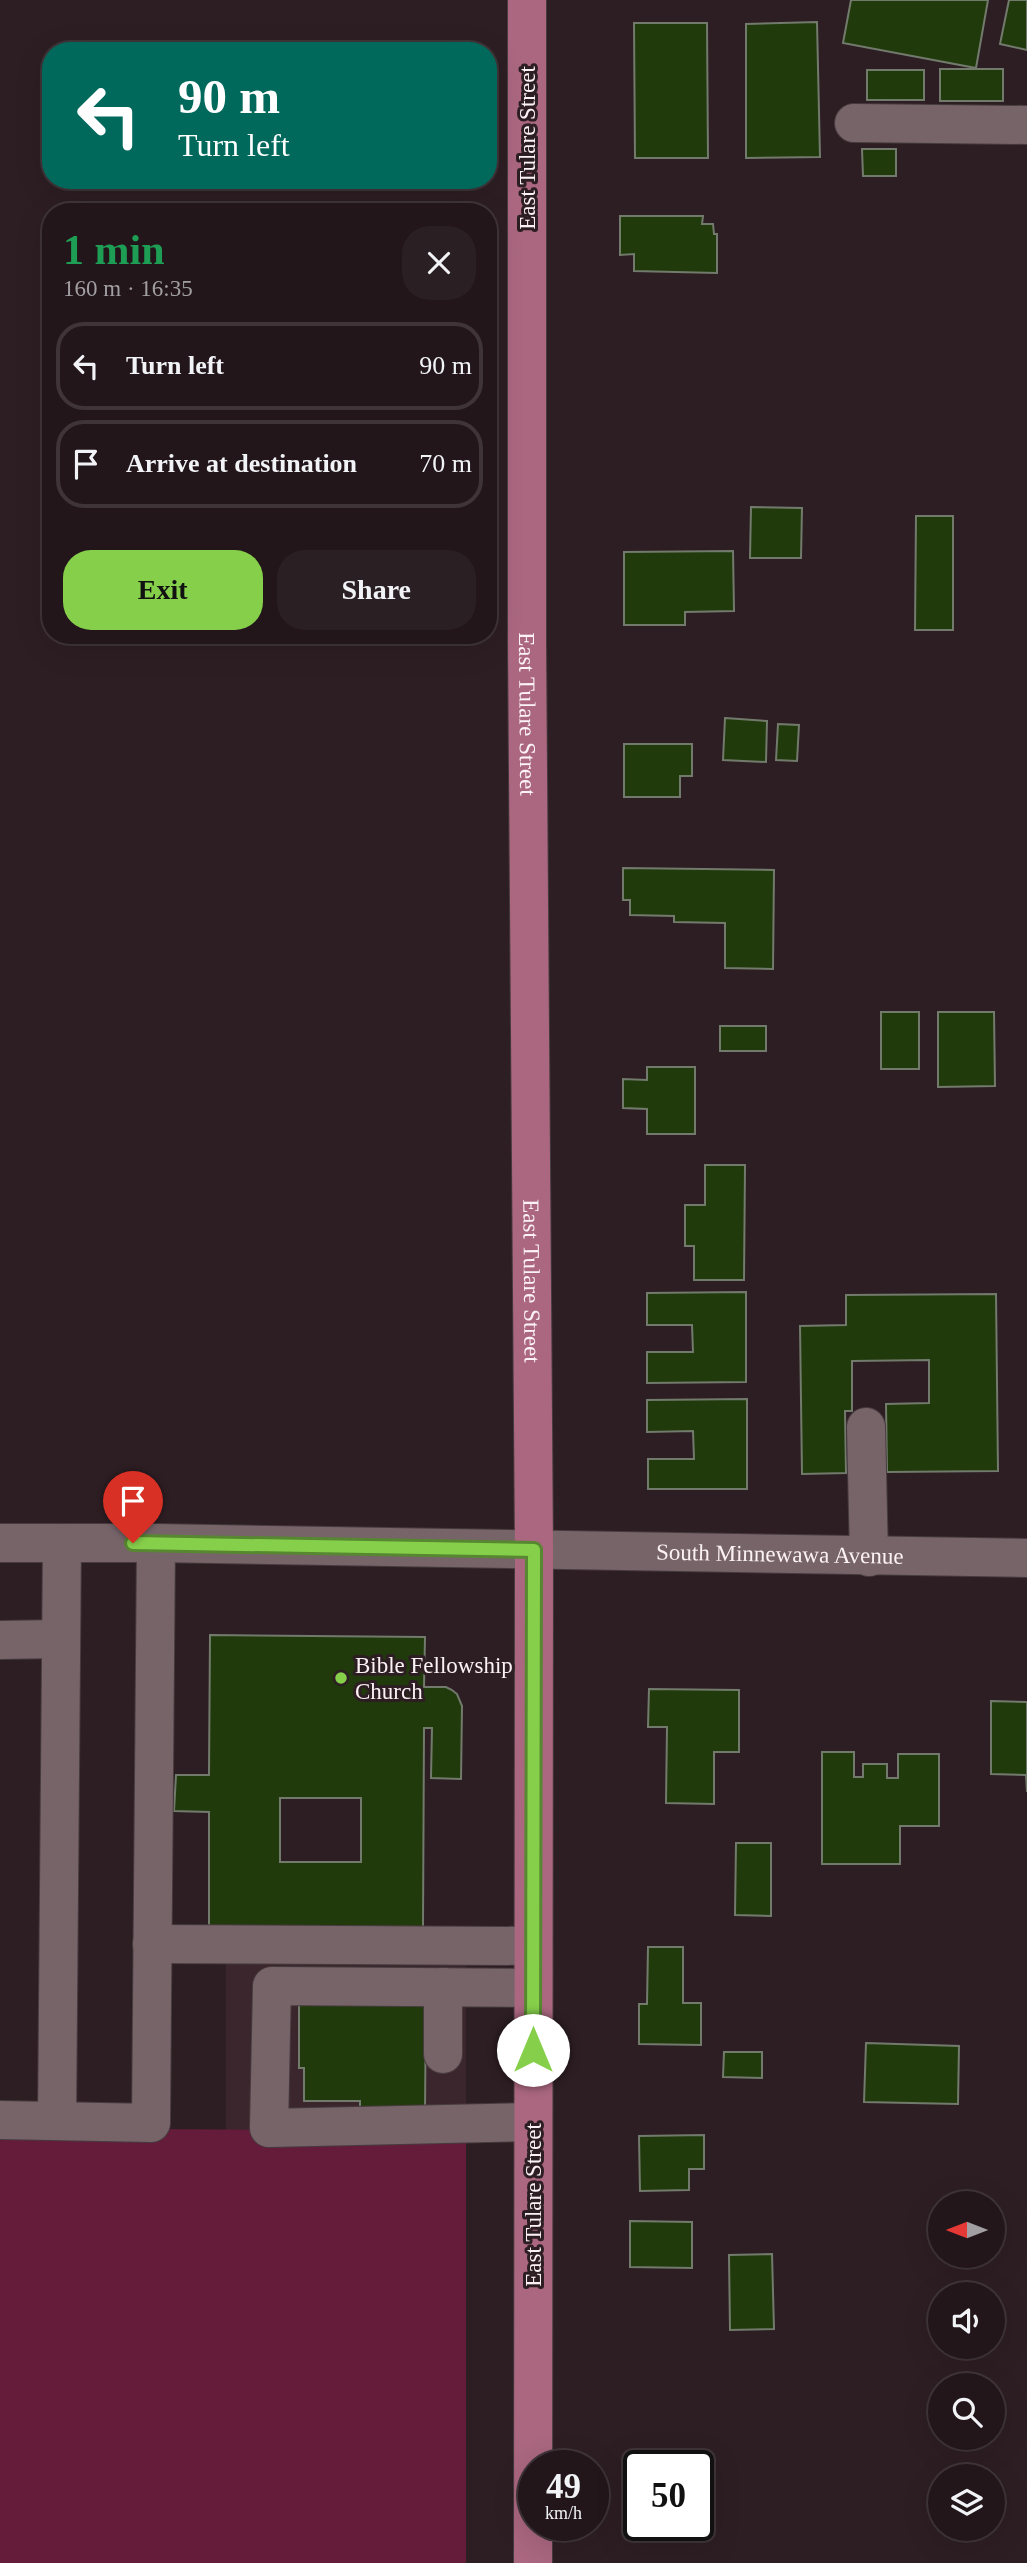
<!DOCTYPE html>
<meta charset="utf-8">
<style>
body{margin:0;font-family:Georgia,serif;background:#2a1f23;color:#f1f3f6;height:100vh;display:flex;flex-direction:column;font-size:26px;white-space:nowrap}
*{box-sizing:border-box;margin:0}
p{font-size:23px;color:#a29fa2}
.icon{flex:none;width:38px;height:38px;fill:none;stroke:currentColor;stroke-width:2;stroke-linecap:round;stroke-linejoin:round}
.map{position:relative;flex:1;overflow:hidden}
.details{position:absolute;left:42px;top:203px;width:455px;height:441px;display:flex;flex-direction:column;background:#22161a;border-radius:28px;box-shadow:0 7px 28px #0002,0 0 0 2px #3f3539}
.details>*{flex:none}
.hud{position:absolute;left:42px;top:42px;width:455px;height:147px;border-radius:28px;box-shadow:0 7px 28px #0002,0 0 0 2px #3f3539;background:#00695c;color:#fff;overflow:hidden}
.needle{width:46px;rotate:270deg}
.controls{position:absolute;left:928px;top:2191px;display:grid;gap:14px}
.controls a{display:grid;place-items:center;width:77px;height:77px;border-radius:50%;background:#22161a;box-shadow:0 7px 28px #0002,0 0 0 2px #3f3539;font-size:35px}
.speed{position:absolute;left:518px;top:2450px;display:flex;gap:14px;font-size:35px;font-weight:700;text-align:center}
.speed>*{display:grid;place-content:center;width:91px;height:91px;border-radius:50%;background:#22161a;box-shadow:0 7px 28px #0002,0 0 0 2px #3f3539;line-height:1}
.speed small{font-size:18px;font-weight:400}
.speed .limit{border:4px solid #111;border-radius:10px;background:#fff;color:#111}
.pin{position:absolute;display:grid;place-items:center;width:60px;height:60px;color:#fff;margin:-72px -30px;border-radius:50% 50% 50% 0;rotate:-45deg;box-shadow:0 0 7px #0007}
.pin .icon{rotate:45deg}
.me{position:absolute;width:77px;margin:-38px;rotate:0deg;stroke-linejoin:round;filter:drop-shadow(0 0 5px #0008)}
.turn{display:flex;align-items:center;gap:24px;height:147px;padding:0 21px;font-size:32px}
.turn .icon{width:91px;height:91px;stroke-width:2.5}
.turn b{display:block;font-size:49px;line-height:60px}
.round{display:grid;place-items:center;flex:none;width:74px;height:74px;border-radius:28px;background:#2a1f23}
.summary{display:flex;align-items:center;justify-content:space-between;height:119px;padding:0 21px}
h1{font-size:42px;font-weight:700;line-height:52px;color:#1e9e55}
.primary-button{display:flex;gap:14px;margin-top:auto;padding:14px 21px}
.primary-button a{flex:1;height:80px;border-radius:28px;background:#86cf4b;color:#111;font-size:28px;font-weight:700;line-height:80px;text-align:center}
.primary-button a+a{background:#2a1f23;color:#f1f3f6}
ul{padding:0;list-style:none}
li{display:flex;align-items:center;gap:21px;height:88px;margin:0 14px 10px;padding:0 7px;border:4px solid #3f3539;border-radius:28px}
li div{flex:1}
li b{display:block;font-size:26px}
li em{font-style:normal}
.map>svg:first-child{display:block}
.built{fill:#3a262c}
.green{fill:#651c3b}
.building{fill:#213a0c;stroke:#727a6c;stroke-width:2;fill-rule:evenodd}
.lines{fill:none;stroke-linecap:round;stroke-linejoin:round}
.minor-casing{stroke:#473b3f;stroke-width:40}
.major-casing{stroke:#473b3f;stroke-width:40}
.minor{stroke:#766469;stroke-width:38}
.major{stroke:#aa677f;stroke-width:38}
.route-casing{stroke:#578731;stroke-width:18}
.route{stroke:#86cf4b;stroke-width:12}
.poi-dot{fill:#86cf4b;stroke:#2d1e23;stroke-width:2.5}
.labels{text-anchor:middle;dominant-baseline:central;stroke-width:6;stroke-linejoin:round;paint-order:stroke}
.street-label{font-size:23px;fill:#fcf2f5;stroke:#2d1e23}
.poi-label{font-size:23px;fill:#fcf2f5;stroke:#2d1e23;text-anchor:start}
</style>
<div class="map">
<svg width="1027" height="2563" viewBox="0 0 1027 2563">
<rect width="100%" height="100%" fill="#2d1e23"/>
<polygon class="built" points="226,1958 466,1959 466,2131 226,2130"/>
<polygon class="green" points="0,2128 466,2131 466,2563 0,2563"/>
<g class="building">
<polygon points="851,0 988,0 976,68 843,43"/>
<polygon points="1009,0 1027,0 1027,50 1000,44"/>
<polygon points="817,22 820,157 746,158 746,24"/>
<polygon points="634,23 707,23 708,158 635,158"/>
<rect x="940" y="69" width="63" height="32"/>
<rect x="867" y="70" width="57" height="30"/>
<polygon points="862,149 896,149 896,176 863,176"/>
<polygon points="620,216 703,216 702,224 713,224 714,234 717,234 717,273 634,271 634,254 620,255"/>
<polygon points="751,507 802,508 801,558 750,558"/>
<polygon points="916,516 953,516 953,630 915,630"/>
<polygon points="733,551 734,611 685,612 685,625 624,625 624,552"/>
<polygon points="725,718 767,721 766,762 723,760"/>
<polygon points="778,724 799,725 797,761 776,760"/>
<polygon points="624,744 692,744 692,776 680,776 680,797 624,797"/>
<polygon points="623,868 774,870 773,969 725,968 725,923 674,922 674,916 630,915 630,900 623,900"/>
<rect x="881" y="1012" width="38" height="57"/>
<polygon points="938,1012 994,1012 995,1086 938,1087"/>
<rect x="720" y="1026" width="46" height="25"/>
<polygon points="647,1067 695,1067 695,1134 647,1134 647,1109 623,1108 623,1079 647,1080"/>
<polygon points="705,1165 745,1165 744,1280 694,1280 694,1246 685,1246 685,1205 705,1205"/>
<polygon points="746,1292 746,1382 647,1383 647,1352 693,1352 692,1325 647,1325 647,1293"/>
<polygon points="996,1294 998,1471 887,1472 886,1404 929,1403 929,1360 852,1361 852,1411 845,1411 846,1473 802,1474 800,1326 846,1325 846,1295"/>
<polygon points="747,1399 747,1489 648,1489 648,1459 694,1459 693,1431 647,1432 647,1400"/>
<path d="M210,1635L425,1637L424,1687H446L452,1690L457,1694L462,1706L461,1779L431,1778L432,1728H424L423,1927L209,1926V1812L174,1811L176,1775H209ZM280,1798H361V1862H280Z"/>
<polygon points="649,1689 739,1690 739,1752 714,1752 714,1804 666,1803 667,1727 648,1727"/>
<polygon points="991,1701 1027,1702 1027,1792 1026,1775 991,1774"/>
<polygon points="822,1752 854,1752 854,1777 863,1777 863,1764 887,1764 887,1778 898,1778 898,1754 939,1754 939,1826 900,1826 900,1864 822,1864"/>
<polygon points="736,1843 771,1843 771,1916 735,1915"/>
<polygon points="648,1947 683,1947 683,2003 701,2003 701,2045 639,2044 639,2004 647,2004"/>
<polygon points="299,1992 426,1992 425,2112 360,2112 360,2101 304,2101 304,2068 299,2068"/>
<polygon points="866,2043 959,2046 958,2104 864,2102"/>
<polygon points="724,2052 762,2052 762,2078 723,2077"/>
<polygon points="704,2135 704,2169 689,2169 689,2190 640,2191 639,2136"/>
<polygon points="630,2221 692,2222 692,2268 630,2267"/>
<polygon points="772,2254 774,2329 730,2330 729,2255"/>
</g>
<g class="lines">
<g class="minor-casing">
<g id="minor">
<polyline points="854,123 1027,125"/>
<polyline points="866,1427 869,1557"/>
<path id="s1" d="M0,1543H156L1027,1558"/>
<polyline points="0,1640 61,1639"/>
<polyline points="152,1944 533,1946"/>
<polyline points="443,1987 443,2054"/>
<polyline points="533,1988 272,1986 269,2128 533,2122"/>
<polyline points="0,2120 151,2123 156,1543"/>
<polyline points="57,2121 62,1543"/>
</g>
</g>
<g class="major-casing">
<g id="major">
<path id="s2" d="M527,0V643L534,1550L533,2563"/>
</g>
</g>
<use href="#minor" class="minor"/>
<use href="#major" class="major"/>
</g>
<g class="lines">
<g class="route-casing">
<polyline id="route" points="133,1543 534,1550 533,2050"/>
</g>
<use href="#route" class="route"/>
</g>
<circle class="poi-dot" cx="341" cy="1678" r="7"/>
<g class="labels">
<g class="street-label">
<text transform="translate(527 148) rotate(-90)">East Tulare Street</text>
<text stroke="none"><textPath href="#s2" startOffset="714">East Tulare Street</textPath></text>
<text stroke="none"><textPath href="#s2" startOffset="1281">East Tulare Street</textPath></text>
<text stroke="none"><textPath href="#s1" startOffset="780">South Minnewawa Avenue</textPath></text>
<text transform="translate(533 2205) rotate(-90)">East Tulare Street</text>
</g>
<g class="poi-label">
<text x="355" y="1665">Bible Fellowship<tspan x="355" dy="26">Church</tspan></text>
</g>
</g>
</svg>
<div class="controls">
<a><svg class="needle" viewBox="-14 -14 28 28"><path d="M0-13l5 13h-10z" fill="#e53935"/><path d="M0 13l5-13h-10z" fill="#a29fa2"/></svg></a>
<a><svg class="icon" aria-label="sound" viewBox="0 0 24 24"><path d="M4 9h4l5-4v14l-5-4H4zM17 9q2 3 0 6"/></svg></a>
<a><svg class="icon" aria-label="search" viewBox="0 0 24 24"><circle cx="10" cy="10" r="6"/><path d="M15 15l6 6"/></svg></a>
<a><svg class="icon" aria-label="layers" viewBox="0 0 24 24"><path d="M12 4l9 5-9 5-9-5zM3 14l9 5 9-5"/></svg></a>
</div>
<div class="speed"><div>49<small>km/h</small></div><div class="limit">50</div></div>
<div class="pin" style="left:133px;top:1543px;background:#d93025"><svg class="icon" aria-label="arrive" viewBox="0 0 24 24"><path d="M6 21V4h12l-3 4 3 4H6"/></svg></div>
<svg class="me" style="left:533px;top:2050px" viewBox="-20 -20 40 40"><circle r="19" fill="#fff"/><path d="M0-13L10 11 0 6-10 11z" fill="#86cf4b"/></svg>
<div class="hud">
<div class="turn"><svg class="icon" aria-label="left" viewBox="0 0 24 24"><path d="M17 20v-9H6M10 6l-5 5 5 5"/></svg><div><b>90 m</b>Turn left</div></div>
</div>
<section class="details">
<div class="summary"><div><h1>1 min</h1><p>160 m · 16:35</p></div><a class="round"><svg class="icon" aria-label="close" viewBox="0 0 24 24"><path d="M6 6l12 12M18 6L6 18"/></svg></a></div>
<ul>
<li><svg class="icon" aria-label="left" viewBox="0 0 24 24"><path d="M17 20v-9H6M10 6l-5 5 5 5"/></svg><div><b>Turn left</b></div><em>90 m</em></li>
<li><svg class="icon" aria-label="arrive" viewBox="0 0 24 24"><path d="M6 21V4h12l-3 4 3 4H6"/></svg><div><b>Arrive at destination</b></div><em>70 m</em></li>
</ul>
<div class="primary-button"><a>Exit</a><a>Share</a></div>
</section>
</div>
